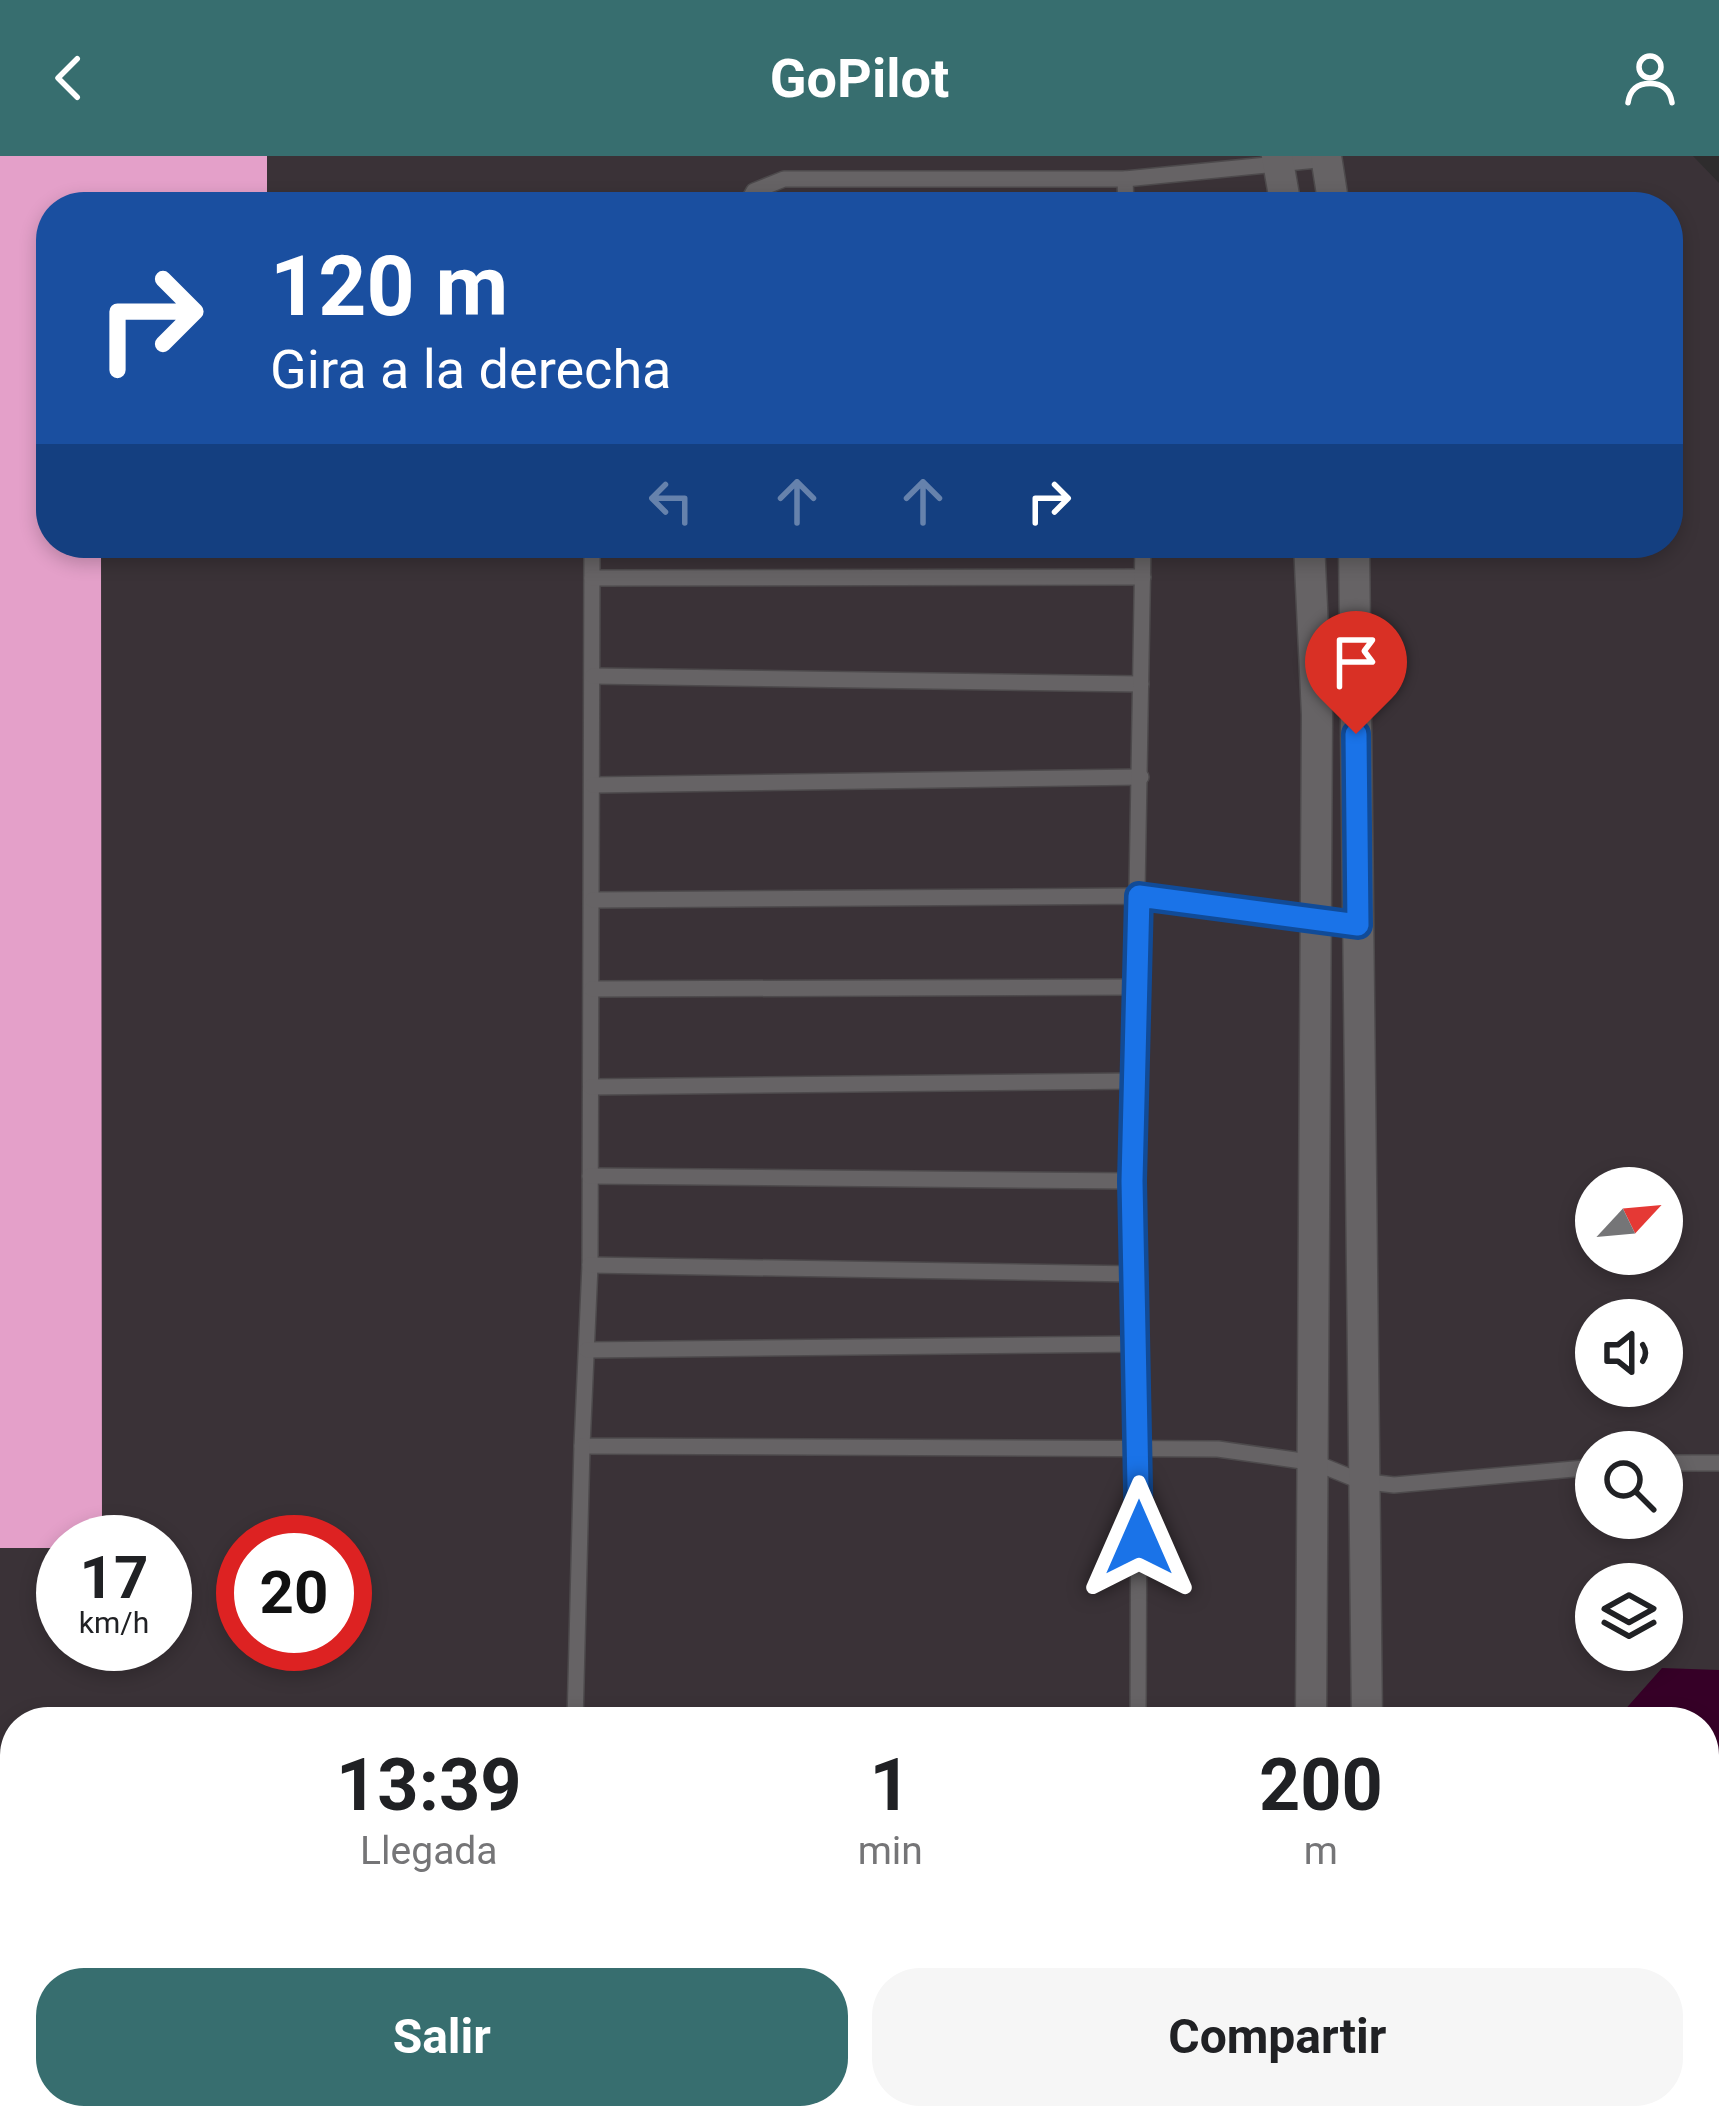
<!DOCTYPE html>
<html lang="es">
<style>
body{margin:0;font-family:Roboto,sans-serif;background:#f6f6f6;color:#202124;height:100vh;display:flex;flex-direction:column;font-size:45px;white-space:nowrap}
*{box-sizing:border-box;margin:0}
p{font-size:39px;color:#757577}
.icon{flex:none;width:66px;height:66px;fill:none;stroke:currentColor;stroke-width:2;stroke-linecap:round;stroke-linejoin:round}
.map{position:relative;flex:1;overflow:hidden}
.panel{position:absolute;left:0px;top:1551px;width:1719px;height:423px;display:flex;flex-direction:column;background:#fff;border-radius:48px 48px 0 0;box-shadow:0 6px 18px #0003}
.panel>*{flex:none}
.hud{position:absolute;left:36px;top:36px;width:1647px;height:366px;border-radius:48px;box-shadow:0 6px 18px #0003;background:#1a4fa0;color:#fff;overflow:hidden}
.needle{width:78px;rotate:64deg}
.fabs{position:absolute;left:1575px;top:1011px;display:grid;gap:24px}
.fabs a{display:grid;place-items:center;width:108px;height:108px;border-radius:50%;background:#fff;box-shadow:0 6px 18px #0003;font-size:60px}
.speed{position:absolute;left:36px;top:1359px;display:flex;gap:24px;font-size:60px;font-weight:700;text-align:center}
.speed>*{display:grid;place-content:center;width:156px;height:156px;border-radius:50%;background:#fff;box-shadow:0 6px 18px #0003;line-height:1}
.speed small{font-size:30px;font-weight:400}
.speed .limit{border:18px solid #d22;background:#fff;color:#111}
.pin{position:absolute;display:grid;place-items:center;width:102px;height:102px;color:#fff;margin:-123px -51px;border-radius:50% 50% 50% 0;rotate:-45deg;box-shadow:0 0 12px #0007}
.pin .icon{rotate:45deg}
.me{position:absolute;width:132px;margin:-66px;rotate:0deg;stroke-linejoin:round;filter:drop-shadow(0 0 9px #0008)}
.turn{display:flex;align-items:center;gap:42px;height:252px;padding:0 36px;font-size:54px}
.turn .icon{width:156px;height:156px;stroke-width:2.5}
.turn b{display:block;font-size:84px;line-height:102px}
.lanes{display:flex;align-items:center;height:114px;padding:0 36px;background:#0003;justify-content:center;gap:60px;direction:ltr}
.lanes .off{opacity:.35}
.eta{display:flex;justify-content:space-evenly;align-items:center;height:204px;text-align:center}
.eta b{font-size:72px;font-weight:700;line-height:84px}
.cta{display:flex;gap:24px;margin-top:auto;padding:24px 36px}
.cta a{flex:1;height:138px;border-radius:48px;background:#376e6f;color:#fff;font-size:48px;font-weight:700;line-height:138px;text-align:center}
.cta a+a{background:#f6f6f6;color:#202124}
header{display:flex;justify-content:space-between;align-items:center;height:156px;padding:0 36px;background:#376e6f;color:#fff;font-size:54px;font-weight:700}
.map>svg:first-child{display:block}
.built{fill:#3a3237;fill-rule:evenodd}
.water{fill:#360027}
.building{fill:#e4a0c9}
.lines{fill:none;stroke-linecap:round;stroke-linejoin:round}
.lane-casing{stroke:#4d4a4c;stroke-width:18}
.street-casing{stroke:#4d4a4c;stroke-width:33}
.lane{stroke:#666365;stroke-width:15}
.street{stroke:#666365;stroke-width:30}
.route-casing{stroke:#114b97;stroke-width:30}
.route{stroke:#1a73e8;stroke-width:21}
</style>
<header><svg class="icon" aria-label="back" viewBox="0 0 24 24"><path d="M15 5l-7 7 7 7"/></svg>GoPilot<svg class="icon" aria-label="person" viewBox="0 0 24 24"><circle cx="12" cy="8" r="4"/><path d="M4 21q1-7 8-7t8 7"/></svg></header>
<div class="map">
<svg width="1719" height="1972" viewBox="0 0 1719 1972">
<rect width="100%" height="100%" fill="#2e2c2d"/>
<path class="built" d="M0,0H1693L1719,27V1972H0ZM51,51H1668V387H51ZM1596,1032H1662V1098H1596ZM1596,1164H1662V1230H1596ZM1596,1296H1662V1362H1596ZM63,1386H165V1488H63ZM243,1386H345V1488H243ZM1596,1428H1662V1494H1596ZM15,1566H1704V1959H15Z"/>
<g class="water">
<polygon points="1662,1512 1719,1514 1719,1929 1704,1957 1704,1566 1614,1566"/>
<polygon points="1428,1959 1703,1959 1692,1972 1426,1972"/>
</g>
<g class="building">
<polygon points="0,0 267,0 267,51 51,51 51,387 101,387 102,1386 63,1386 63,1392 0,1392"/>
<polygon points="0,1822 15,1822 15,1959 823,1959 823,1972 0,1972"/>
</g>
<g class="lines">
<g class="lane-casing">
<g id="lane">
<polyline points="1125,23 1126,51"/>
<polyline points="745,51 754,35 784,23 1125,23 1327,3"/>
<polyline points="592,387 590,1109 582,1290 1218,1293 1316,1307 1360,1325 1394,1329 1596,1311"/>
<polyline points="592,422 1143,421"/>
<polyline points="593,520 1141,528"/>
<polyline points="593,629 1141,621"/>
<polyline points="593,744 1139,740 1358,769"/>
<polyline points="592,833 1137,831"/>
<polyline points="591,931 1135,925"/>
<polyline points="590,1020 1132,1025"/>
<polyline points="590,1109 1134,1118"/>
<polyline points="587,1194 1136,1188"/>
<polyline points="1662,1307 1719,1307"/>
<polyline points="575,1566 582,1290"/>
<polyline points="1138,1566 1139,1290 1132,1025 1143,387"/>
<polyline points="0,1611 1,1613"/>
<polyline points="0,1789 15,1790"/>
<polyline points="973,1972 973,1959"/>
</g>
</g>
<g class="street-casing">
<g id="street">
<polyline points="1277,0 1286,51"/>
<polyline points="1326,0 1334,51"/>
<polyline points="1309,387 1317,559 1311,1566"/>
<polyline points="1354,387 1367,1566"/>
<polyline points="1279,1972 1281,1959"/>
<polyline points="1332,1972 1334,1959"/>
</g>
</g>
<use href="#lane" class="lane"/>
<use href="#street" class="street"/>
</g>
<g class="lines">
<g class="route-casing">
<polyline id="route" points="1139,1382 1132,1025 1139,740 1358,769 1356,578"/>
</g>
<use href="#route" class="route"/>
</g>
</svg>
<div class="fabs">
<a><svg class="needle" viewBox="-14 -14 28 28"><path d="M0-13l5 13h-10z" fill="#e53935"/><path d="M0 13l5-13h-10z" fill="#757577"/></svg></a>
<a><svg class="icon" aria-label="sound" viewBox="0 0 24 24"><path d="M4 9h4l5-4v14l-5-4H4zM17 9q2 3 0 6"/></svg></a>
<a><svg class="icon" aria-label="search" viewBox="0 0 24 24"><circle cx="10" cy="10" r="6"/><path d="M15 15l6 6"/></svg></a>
<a><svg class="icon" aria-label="layers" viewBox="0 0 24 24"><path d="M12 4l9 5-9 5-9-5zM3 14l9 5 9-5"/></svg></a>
</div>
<div class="speed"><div>17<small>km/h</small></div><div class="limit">20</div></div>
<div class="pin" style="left:1356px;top:578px;background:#d93025"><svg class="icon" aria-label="arrive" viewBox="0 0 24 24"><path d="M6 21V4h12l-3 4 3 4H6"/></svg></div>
<svg class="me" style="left:1139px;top:1382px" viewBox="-20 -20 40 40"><path d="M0-17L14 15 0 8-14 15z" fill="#1a73e8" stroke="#fff" stroke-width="4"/></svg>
<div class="hud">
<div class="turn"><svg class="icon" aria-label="right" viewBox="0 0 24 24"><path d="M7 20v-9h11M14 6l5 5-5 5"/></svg><div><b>120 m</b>Gira a la derecha</div></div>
<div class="lanes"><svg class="icon off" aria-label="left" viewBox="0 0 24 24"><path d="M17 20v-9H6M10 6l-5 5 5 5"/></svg><svg class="icon off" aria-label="ahead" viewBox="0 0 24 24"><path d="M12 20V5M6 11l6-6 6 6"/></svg><svg class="icon off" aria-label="ahead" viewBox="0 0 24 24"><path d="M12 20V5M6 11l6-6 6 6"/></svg><svg class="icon" aria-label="right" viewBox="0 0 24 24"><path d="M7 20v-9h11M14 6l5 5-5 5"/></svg></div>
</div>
<section class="panel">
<div class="eta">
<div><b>13:39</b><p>Llegada</p></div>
<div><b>1</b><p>min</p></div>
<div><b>200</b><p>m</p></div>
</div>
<div class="cta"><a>Salir</a><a>Compartir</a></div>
</section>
</div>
